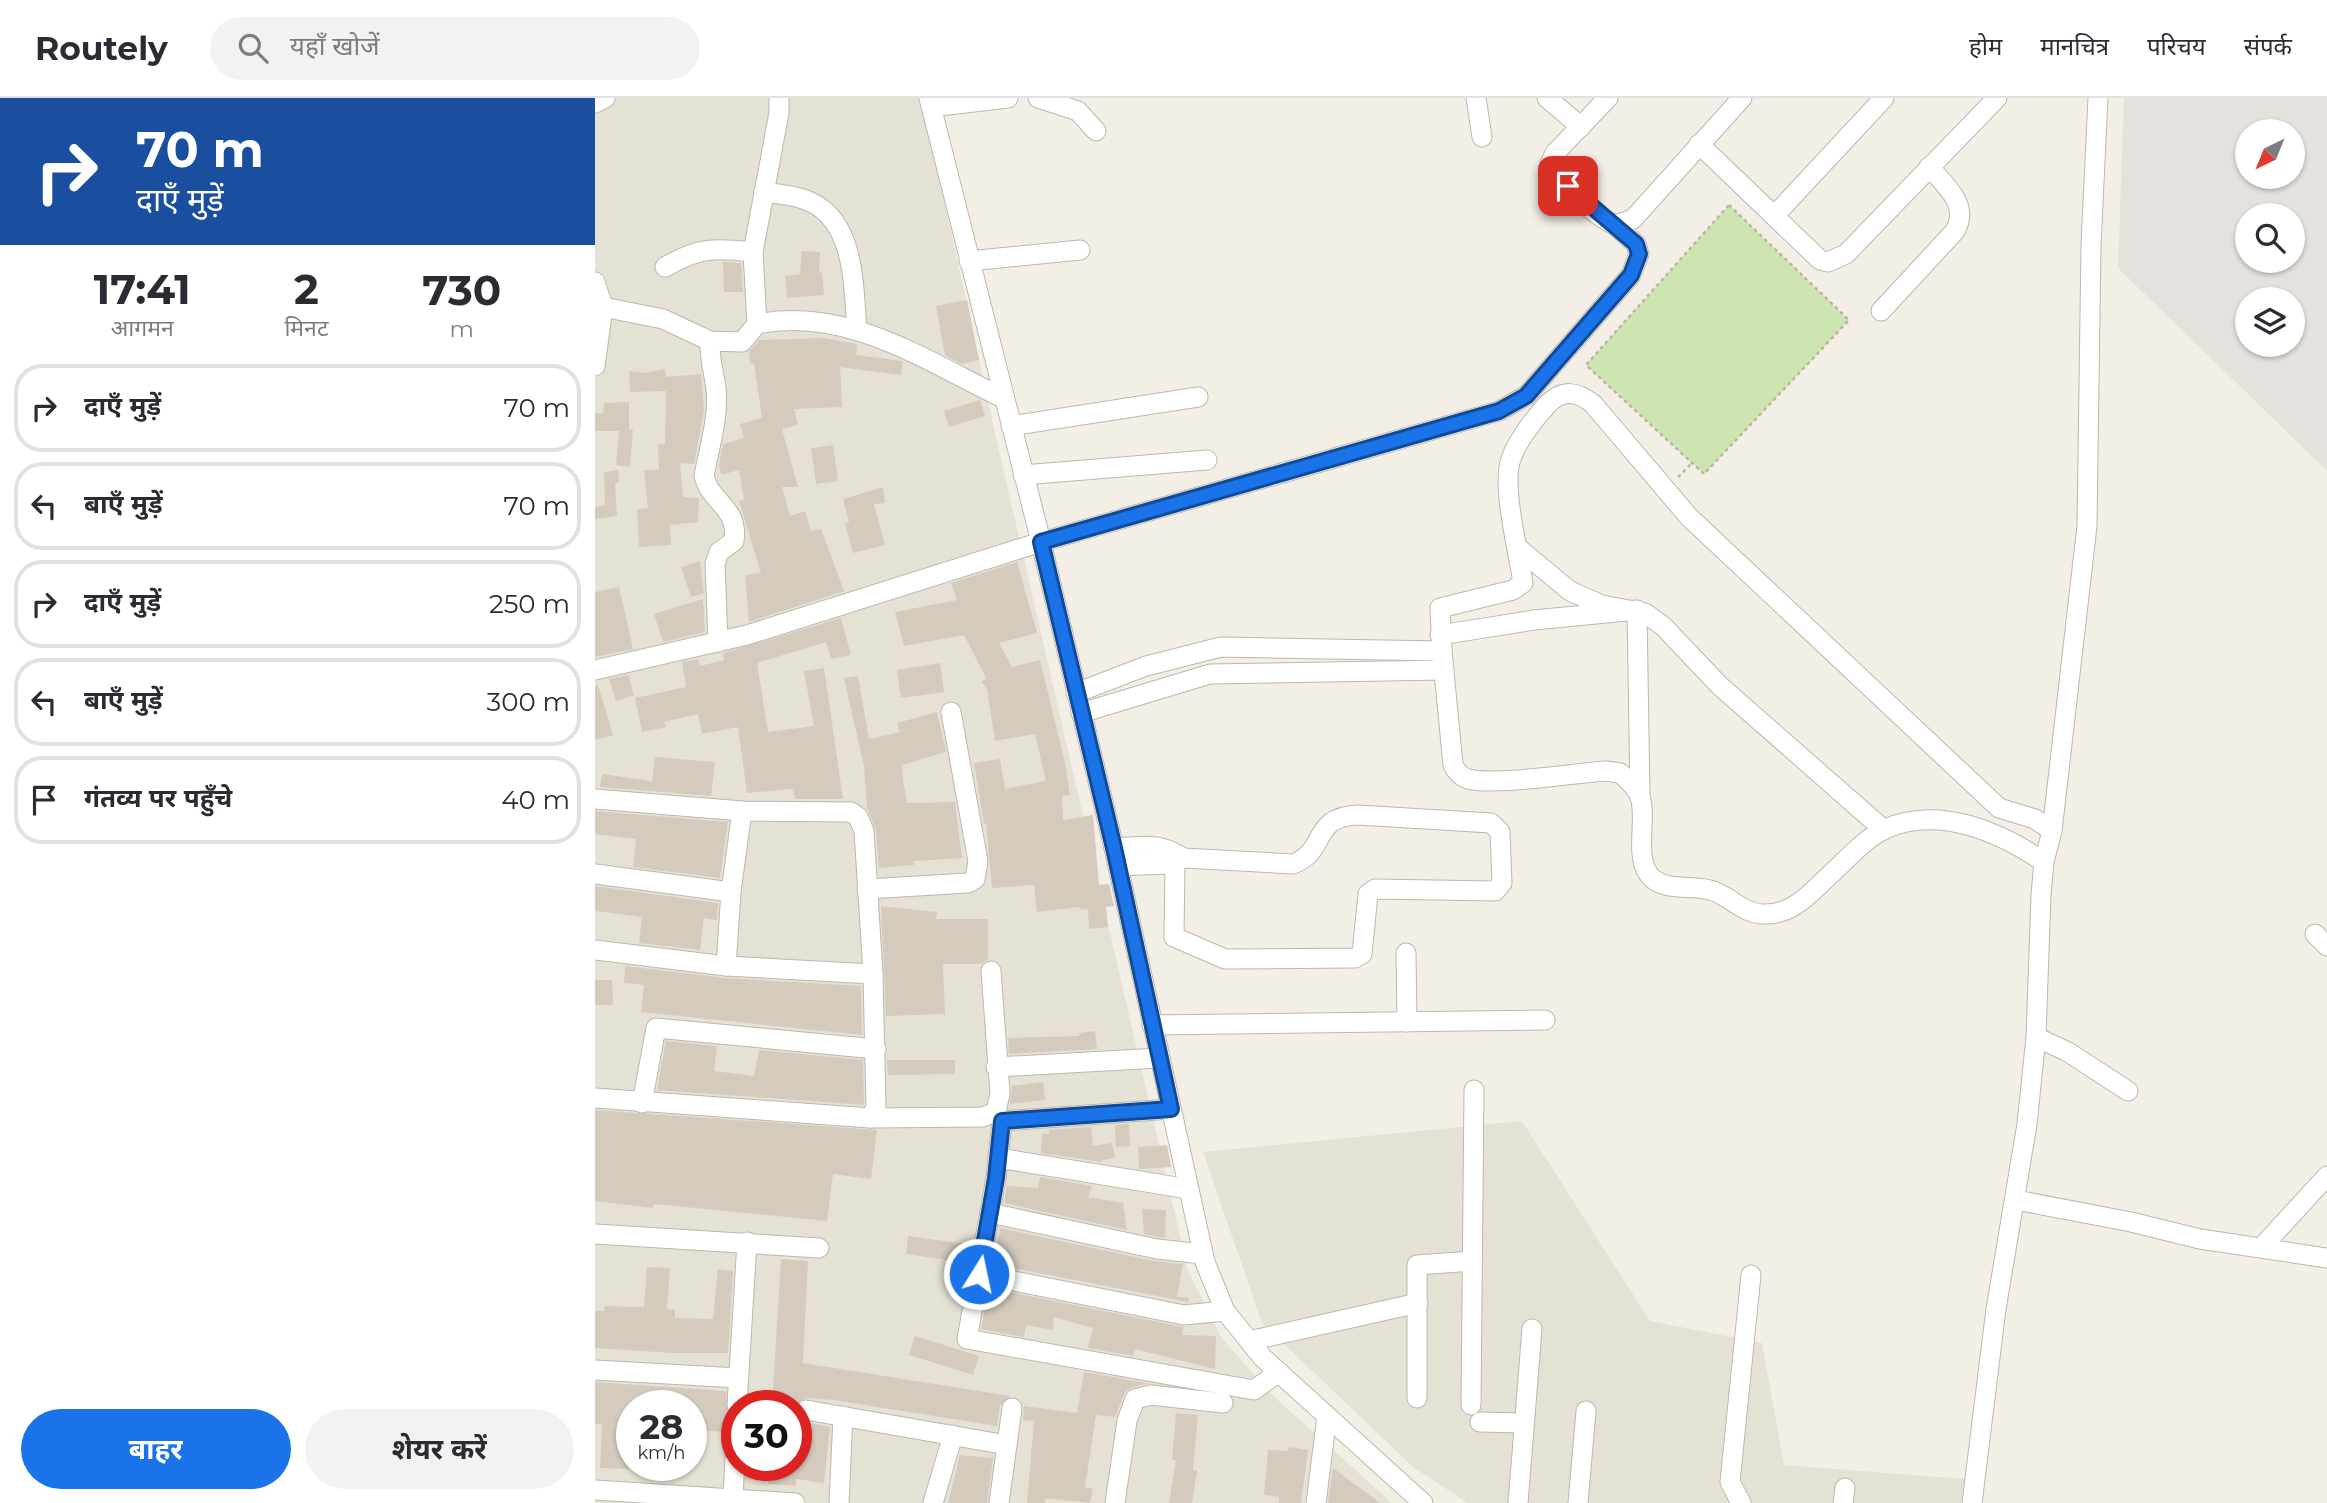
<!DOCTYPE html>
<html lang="hi">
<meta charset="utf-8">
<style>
body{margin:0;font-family:Montserrat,"Noto Sans Devanagari",sans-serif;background:#f2f2f3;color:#2b2b33;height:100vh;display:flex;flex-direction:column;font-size:26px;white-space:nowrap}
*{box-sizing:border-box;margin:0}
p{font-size:23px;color:#7c7c81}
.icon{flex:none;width:38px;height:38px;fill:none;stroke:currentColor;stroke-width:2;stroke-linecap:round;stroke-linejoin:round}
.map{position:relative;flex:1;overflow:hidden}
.details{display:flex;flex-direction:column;background:#fff;width:595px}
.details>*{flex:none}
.guide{background:#1a4fa0;color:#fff;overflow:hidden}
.needle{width:46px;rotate:223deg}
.fabs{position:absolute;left:1640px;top:21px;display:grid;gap:14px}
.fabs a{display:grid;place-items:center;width:70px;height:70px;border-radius:50%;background:#fff;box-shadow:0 2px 5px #0004;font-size:35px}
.speed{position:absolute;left:21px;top:1292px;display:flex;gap:14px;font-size:35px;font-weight:700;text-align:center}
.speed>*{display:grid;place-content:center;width:91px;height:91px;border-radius:50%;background:#fff;box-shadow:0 2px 5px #0004;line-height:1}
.speed small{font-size:18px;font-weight:400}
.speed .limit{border:10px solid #d22;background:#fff;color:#111}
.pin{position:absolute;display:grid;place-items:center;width:60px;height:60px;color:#fff;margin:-30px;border-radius:14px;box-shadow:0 4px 10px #0006}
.me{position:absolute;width:77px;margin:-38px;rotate:10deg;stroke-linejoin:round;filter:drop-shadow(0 0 5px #0008)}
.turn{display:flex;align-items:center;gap:24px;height:147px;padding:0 21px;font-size:32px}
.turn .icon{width:91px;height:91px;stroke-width:2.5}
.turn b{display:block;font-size:49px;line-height:60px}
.eta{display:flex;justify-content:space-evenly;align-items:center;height:119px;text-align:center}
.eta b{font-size:42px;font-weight:700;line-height:49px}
.action{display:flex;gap:14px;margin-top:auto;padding:14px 21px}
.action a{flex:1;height:80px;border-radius:42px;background:#1a73e8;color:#fff;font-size:28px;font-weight:700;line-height:80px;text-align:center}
.action a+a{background:#f2f2f3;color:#2b2b33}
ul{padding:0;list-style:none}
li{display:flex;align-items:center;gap:21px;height:88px;margin:0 14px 10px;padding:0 7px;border:4px solid #e1e1e2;border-radius:28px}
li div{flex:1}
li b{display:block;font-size:26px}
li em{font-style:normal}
header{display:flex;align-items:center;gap:42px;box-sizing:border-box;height:98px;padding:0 35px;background:#fff;border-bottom:2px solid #e1e1e2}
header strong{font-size:33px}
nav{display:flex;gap:38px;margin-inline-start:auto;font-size:24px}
.search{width:490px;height:63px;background:#f2f2f3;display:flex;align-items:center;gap:18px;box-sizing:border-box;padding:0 24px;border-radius:38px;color:#7c7c81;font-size:26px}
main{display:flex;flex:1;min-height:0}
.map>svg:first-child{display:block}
.residential{fill:#e6e1d5;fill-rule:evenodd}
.industrial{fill:#e5e1dc;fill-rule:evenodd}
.green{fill:#cde5b1}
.building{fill:#d4cbbd}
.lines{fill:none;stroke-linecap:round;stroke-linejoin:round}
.minor-casing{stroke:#beb7aa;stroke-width:21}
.path{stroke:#bfb39c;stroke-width:2.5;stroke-dasharray:3.5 3.5;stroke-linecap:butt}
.minor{stroke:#fff;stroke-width:19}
.route-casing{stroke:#114b97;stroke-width:18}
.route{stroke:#1a73e8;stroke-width:12}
</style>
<header>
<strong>Routely</strong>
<div class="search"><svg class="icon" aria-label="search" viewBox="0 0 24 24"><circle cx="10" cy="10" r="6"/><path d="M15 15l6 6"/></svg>यहाँ खोजें</div>
<nav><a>होम</a><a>मानचित्र</a><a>परिचय</a><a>संपर्क</a></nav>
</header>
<main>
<section class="details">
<div class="guide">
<div class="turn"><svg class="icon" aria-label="right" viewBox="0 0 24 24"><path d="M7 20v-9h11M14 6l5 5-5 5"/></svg><div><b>70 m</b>दाएँ मुड़ें</div></div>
</div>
<div class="eta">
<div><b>17:41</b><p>आगमन</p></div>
<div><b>2</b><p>मिनट</p></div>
<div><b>730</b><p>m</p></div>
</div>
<ul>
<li><svg class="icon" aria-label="right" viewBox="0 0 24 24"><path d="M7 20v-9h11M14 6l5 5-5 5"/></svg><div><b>दाएँ मुड़ें</b></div><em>70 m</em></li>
<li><svg class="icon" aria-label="left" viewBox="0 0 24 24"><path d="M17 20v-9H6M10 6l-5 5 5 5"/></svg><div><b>बाएँ मुड़ें</b></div><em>70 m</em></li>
<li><svg class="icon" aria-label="right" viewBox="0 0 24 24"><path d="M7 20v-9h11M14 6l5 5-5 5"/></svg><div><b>दाएँ मुड़ें</b></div><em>250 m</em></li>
<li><svg class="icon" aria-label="left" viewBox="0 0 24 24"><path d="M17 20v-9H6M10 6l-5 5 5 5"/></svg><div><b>बाएँ मुड़ें</b></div><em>300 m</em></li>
<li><svg class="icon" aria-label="arrive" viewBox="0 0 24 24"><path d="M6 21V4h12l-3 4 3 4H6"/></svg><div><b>गंतव्य पर पहुँचे</b></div><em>40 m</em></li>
</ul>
<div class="action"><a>बाहर</a><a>शेयर करें</a></div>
</section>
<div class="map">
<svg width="1732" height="1405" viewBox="0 0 1732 1405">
<rect width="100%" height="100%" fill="#f3efe7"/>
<g class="residential">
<path d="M0,0H327L399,331L593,1173L626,1239L675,1295L797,1405H0ZM37,1307H96V1367H37ZM142,1307H201V1367H142Z"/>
<polygon points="927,1023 1055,1223 1167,1245 1189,1367 1382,1382 1384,1405 873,1405 818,1369 667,1225 608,1054"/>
</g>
<path class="industrial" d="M1529,0H1732V373L1523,170ZM1652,33H1698V79H1652ZM1652,117H1698V163H1652ZM1652,201H1698V247H1652Z"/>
<polygon class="green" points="1134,107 1254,222 1109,376 991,267"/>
<g class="building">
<polygon points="207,153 225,154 224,175 227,174 229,197 192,200 190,178 205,176"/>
<polygon points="128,164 146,165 148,194 129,194"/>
<polygon points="372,202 384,262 367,266 350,257 341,208"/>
<polygon points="228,240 262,246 261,257 308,263 306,277 245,269 247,309 199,311 203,327 187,331 203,389 187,389 195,418 210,413 216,433 226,431 249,493 154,524 150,477 166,475 144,403 149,402 144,372 126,377 124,367 128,346 149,340 145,326 167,320 159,265 155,266 154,254 164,242"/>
<polygon points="70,271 71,279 106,276 109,312 99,366 85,365 88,399 104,400 103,424 75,427 76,447 44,449 42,411 53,410 49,372 64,372 63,346 70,346 71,293 35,294 34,273 50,275"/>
<polygon points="385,302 390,318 354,329 349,313"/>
<polygon points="34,304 34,332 38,332 35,369 21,367 24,333 0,333 0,315 8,315 9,305"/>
<polygon points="238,347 243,383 221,386 216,350"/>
<polygon points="23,372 24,385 20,385 22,418 0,421 0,409 10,407 9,374"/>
<polygon points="288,389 290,405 279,406 290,447 258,455 250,425 254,424 248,401"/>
<polygon points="105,463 109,495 96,499 86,469"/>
<polygon points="422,464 442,535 404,545 417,569 445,562 470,665 475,697 467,698 468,722 498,717 504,787 514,786 519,808 511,809 513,829 494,831 493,811 486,812 485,809 442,814 439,787 397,790 391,726 389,726 379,665 405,661 410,691 451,683 440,636 400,643 392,591 386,584 391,580 369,537 309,548 300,514 362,502 356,485"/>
<polygon points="24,489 38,551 0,559 0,494"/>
<polygon points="108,501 110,534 68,544 59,516"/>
<polygon points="246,520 256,557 236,561 231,544 162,565 173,634 219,628 209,573 229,570 248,701 200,701 198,691 152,695 143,629 107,636 103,616 69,624 71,629 47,634 40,600 91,589 87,564 103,561 105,568 129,562 128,555"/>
<polygon points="345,565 349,594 306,600 302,572"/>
<polygon points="33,577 39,597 21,603 14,581"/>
<polygon points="263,578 274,641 305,634 302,625 342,614 351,654 307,667 308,681 312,705 360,704 367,760 319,763 319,767 284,770 281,732 272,710 269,668 249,580"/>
<polygon points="3,587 18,637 0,642 0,588"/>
<polygon points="60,659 120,664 116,698 5,689 7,676 57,683"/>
<polygon points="0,713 133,724 125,780 38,769 41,741 0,736"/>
<polygon points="0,788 123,805 122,822 109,820 105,852 44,845 47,819 0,813"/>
<polygon points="286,808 342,814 341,821 393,821 393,861 386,866 348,866 350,916 291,918"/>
<polygon points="30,868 130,880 266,888 267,937 46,914 49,887 29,885"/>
<polygon points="0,882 17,882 18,907 0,907"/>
<polygon points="500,933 502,951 414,956 413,940 485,938 484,935"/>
<polygon points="71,943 122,948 119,973 159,978 164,952 268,962 269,1007 62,992"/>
<polygon points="292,962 360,962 360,976 293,977"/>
<polygon points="448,984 450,1002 415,1006 417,988"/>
<polygon points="0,1012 282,1032 276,1081 238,1076 232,1123 59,1106 58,1110 0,1103"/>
<polygon points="534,1026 535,1048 521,1049 520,1027"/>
<polygon points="496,1029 498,1048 517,1045 520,1060 507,1062 507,1064 446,1055 447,1035 454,1036 454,1032"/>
<polygon points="572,1047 576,1069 544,1071 543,1049"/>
<polygon points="445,1079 497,1088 493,1099 528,1105 532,1132 409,1105 412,1088 443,1090"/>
<polygon points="547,1111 571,1112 570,1140 549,1136"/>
<polygon points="405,1130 559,1163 588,1166 582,1199 594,1200 593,1204 398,1166"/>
<polygon points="313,1138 371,1146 368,1164 311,1156"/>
<polygon points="186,1161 213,1163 208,1265 415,1298 405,1308 402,1328 238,1302 212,1300 200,1307 177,1307"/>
<polygon points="52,1169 75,1170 72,1211 80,1212 80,1220 118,1221 123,1171 138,1173 133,1255 77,1255 0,1250 0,1213 9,1213 10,1208 49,1209"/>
<polygon points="394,1190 588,1229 587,1237 621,1238 620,1271 540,1251 538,1258 493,1250 498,1230 459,1219 458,1232 431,1227 429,1239 386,1231"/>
<polygon points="320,1238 384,1258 378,1277 314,1257"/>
<polygon points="489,1274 552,1285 531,1292 520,1319 501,1317 490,1389 498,1391 495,1405 451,1400 450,1405 432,1405 439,1323 428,1322 429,1308 482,1315"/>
<polygon points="0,1284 131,1293 133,1314 129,1334 96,1332 96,1307 37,1307 37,1371 5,1370 7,1326 0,1326"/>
<polygon points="581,1315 603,1317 598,1372 602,1373 597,1405 574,1405 581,1362 577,1362"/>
<polygon points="201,1319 209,1324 235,1329 229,1385 201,1381 201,1388 173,1386 174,1367 201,1367"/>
<polygon points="694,1349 713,1352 706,1405 684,1405 684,1399 669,1397 673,1352 693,1353"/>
<polygon points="365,1357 398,1360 392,1405 353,1405"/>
<polygon points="738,1370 785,1405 733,1405"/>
</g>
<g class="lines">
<g class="minor-casing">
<g id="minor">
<polyline points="334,0 446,444 519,750 610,1164 630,1213 668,1260 828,1405"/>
<polyline points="443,0 483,13 501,33"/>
<polyline points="881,0 887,39"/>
<polyline points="952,0 986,29"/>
<path d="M1013,0L960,55L955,66C963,85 1001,119 1020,127L1038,121L1147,0"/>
<polyline points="0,5 10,0"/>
<polyline points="336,9 413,0"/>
<polyline points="1104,46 1225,162 1233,164 1251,156 1402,0"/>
<path d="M169,94C182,96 196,97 208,101C261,118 258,187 262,231"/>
<polyline points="1179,118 1289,0"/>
<polyline points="374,163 485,152"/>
<path d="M70,169C104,149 120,150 158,154"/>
<polyline points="0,184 8,209 0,268"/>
<polyline points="8,209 68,221 115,243 147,244 162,226 158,154 184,15 184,0"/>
<path d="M1286,213L1360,133C1375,107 1351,88 1334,69"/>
<path d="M162,226C252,208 331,263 408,300"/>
<path d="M115,243C114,260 119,274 121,291C124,320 114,350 109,378C116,406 144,409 139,443L124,454L120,466L123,544"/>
<polyline points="416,328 603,299"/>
<polyline points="428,377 612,362"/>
<polyline points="922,449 975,493 1007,507 1050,515 1068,528 1125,588 1289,732"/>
<polyline points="845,537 939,522 1042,512 1045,699"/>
<path d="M847,553L858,667C862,674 865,678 873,681C899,688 980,675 1011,673L1025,675C1033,682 1042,689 1045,699C1053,722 1037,763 1058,781C1073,793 1097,787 1115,792C1133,796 1146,815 1167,816C1198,818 1216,794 1237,775C1253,760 1271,740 1290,731C1344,707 1405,734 1449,764"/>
<polyline points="0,572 152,537 446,444 904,313 931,298 1036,177 1044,156 1041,146 1020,127"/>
<path d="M481,595L551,568L626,549L847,553L845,510L918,492L928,485C924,456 906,387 916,361C922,343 939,321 952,307C967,291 982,293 998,306L1094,419L1404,710L1440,721L1457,733"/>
<polyline points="486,615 615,576 849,572"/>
<polyline points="0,701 147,713 256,714 263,719 269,733 278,876 131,868 0,852"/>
<path d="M519,750C547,749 564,743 588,760"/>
<path d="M523,768L574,766L588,760L698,766C733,753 715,719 763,717L896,725L905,734L907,785L900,793L780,791L773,796L767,856L760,860L630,861L579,839L580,764"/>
<polyline points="0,776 136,794"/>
<polyline points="272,791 373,785 380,781 383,763 356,614"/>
<polyline points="1720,836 1732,848"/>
<polyline points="811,855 812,924"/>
<polyline points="131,868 136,794 147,713"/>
<polyline points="557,927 950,922"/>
<polyline points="1441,939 1473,954 1533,993"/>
<polyline points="401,969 564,960"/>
<polyline points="0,1000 275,1020 281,1010 278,876"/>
<polyline points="47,1005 61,930 281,951"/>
<polyline points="576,1011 407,1023 401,1080 372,1241 659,1292 684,1274"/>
<polyline points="275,1020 388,1019 401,1014 405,995 396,873"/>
<polyline points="403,1060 594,1091"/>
<polyline points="1421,1102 1536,1124 1605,1141 1732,1160"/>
<polyline points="395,1115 562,1151 608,1156"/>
<polyline points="0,1136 224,1150"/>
<polyline points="1666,1150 1732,1078"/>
<polyline points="384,1176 589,1217 630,1213"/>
<polyline points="654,1243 823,1205"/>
<polyline points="0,1272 144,1280"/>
<polyline points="822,1300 822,1167 878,1163"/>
<polyline points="142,1307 152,1144"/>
<polyline points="876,1307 879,992"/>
<polyline points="211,1312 412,1347"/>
<polyline points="885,1324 929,1325"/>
<polyline points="0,1392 200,1405"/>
<polyline points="138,1400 142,1322"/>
<polyline points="244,1405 248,1318"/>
<polyline points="338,1405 358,1337"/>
<polyline points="404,1405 417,1310"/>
<polyline points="520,1405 532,1323 540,1301 556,1297 628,1305"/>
<polyline points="721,1405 732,1318"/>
<polyline points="923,1405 937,1231"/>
<polyline points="983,1405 991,1313"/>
<polyline points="1146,1405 1135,1384 1156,1177"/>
<polyline points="1248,1405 1250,1390"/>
<polyline points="1377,1405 1401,1211 1432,1026 1441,939 1446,797 1449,764 1457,733 1492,428 1496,147 1503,0"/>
</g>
</g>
<g class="path">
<polygon points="1134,107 1254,222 1109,376 991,267"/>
<polyline points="1083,379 1097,365"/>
</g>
<use href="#minor" class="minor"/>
</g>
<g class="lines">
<g class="route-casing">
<polyline id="route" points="384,1176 401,1080 407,1023 576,1011 519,750 446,444 904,313 931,298 1036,177 1044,156 1041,146 973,88"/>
</g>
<use href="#route" class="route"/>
</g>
</svg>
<div class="fabs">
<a><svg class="needle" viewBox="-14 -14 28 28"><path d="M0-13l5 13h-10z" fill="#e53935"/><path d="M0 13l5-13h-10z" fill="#7c7c81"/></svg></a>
<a><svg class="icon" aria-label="search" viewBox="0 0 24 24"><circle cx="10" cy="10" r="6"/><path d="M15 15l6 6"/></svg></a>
<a><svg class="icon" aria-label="layers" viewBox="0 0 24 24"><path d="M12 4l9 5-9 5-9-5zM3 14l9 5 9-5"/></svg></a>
</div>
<div class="speed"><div>28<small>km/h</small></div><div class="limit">30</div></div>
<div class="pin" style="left:973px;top:88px;background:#d93025"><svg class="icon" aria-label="arrive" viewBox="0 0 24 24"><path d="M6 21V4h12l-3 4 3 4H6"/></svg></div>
<svg class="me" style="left:384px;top:1176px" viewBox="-20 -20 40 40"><circle r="17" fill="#1a73e8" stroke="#fff" stroke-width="3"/><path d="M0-11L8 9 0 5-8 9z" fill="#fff"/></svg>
</div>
</main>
